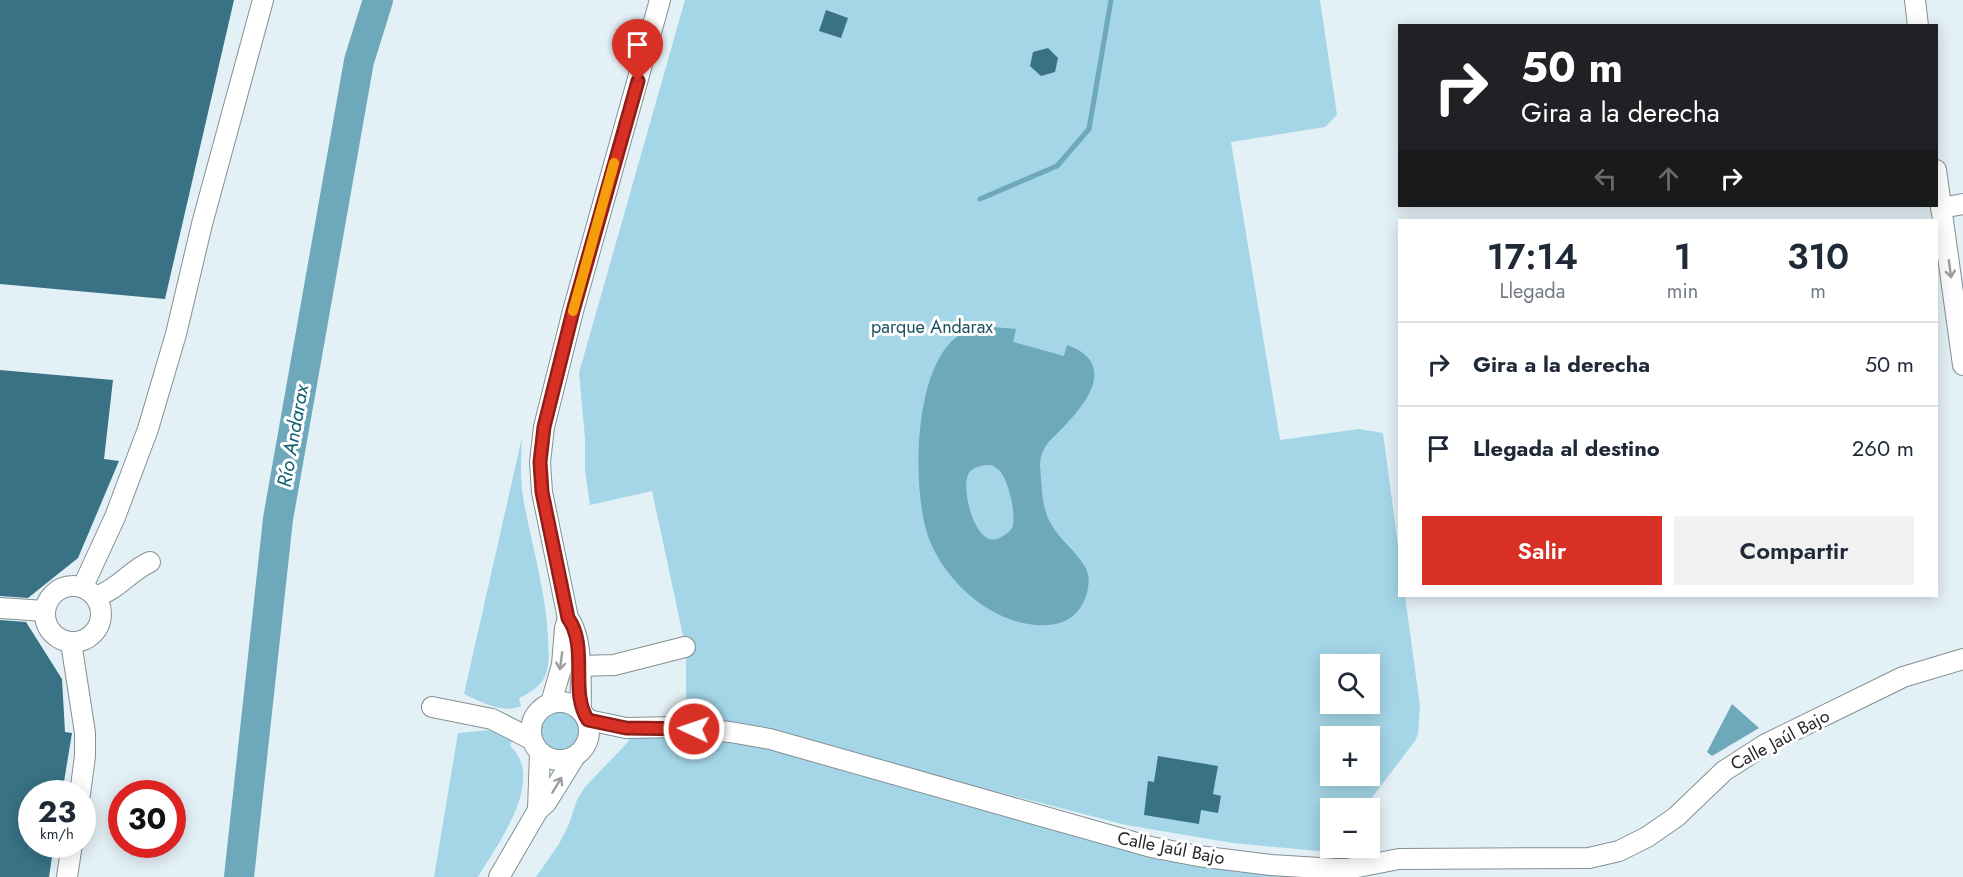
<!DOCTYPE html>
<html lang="es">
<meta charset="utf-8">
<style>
body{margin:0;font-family:Jost,sans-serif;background:#f2f2f3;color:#1f2937;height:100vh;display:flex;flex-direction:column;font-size:22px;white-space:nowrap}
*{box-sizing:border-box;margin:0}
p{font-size:20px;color:#747a83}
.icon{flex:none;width:33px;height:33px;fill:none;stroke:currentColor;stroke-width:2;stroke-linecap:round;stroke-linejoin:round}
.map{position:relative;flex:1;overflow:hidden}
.drawer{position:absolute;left:1398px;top:219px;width:540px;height:378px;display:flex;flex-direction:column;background:#fff;border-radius:0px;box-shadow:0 3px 15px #0003}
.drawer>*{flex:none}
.top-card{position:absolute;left:1398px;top:24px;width:540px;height:183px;border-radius:0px;box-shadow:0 3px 15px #0003;background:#202124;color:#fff;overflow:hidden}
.tools{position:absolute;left:1320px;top:654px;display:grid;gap:12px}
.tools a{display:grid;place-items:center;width:60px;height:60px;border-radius:0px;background:#fff;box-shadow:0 3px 15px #0003;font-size:30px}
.speed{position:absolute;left:18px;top:780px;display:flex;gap:12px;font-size:30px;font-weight:700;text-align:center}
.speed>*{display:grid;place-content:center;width:78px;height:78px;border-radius:50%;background:#fff;box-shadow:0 3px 15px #0003;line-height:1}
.speed small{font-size:15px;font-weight:400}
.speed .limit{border:9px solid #d22;background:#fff;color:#111}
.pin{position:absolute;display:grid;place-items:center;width:51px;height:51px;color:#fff;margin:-62px -26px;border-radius:50% 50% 50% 0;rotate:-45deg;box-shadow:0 0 6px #0007}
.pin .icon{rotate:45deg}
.me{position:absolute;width:66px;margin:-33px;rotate:273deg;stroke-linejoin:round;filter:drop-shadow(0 0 4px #0008)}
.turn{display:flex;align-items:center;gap:21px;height:126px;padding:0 24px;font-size:27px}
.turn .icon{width:78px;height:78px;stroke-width:2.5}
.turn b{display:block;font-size:42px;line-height:51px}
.lanes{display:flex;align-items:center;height:57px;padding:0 24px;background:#0003;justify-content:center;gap:30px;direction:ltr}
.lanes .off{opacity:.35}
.eta{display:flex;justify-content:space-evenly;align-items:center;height:102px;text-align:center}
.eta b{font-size:36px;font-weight:600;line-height:42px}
.button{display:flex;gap:12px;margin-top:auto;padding:12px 24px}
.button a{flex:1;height:69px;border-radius:0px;background:#d93025;color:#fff;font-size:24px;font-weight:600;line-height:69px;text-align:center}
.button a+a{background:#f2f2f3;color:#1f2937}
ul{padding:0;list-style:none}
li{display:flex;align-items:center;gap:18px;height:84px;padding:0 24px;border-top:2px solid #e0e1e3}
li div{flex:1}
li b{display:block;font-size:22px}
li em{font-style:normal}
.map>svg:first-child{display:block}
.green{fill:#a4d6e7;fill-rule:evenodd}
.water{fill:#6ea8bb;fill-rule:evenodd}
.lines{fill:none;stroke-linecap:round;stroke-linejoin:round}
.stream{stroke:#6ea8bb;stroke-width:5}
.river{stroke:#6ea8bb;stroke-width:30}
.building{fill:#387284}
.minor-casing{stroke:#839094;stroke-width:22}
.minor{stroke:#fff;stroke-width:20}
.oneway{stroke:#9c9e9f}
.route-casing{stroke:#8d1f18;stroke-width:15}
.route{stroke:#d93025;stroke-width:10}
.slow{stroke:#f59e0b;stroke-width:10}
.labels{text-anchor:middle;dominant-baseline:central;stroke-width:6;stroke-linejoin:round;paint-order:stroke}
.park-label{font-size:18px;fill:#1f515f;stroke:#fff}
.street-label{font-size:18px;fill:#222729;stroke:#fff}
.water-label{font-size:20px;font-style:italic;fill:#126175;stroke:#fff}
</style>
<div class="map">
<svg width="1963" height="877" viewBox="0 0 1963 877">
<rect width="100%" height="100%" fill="#e3f0f5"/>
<g class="green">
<path d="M685,0H1320L1337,115L1325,127L1231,142L1280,440L1359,429L1383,433L1399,553L1400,596H1405L1420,706L1418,734L1415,741L1364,808H1330L1332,848L1328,852L1233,843L1126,825L686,711V657L684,640L652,491L590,505L585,470V438L579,373ZM1330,664H1370V704H1330ZM1330,736H1370V776H1330Z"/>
<path d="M522,437C521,457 520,477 523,497C531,544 546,590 548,637C548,648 550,659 547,670C544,684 532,692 519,698L521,706C501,714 482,702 464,694Z"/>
<circle cx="560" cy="731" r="20"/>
<path d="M491,730L513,738L510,746C547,779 497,845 478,877H434L458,733Z"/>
<polygon points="631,735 678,736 744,742 1317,877 536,877 559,844 569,824 577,800 585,787 628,742"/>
</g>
<g class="water">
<path d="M981,326L1016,329L1013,342L1064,356L1067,345C1113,361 1092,397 1068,422C1061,431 1049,439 1044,449C1041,454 1040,460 1040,466C1042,485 1041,507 1051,524C1060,540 1076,551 1085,567C1090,575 1089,584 1087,593C1079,619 1061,627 1035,625C988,621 943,579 928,536C912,488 914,381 950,343C959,333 969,330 981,326ZM992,465C996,468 1000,470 1002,474C1009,484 1017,517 1012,528C1009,533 1002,537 997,539C975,546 961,490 968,475C971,466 984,465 992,465Z"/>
<polygon points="1732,704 1759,728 1712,756 1707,752"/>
</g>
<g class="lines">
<polyline class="stream" points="980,199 1057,166 1089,129 1111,0"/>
<polyline class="river" points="239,877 278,519 359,61 378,0"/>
</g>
<g class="building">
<polygon points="0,0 234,0 165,299 0,284"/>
<polygon points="826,10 848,18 841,38 819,31"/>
<polygon points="1048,48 1058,58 1055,72 1041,76 1030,66 1033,52"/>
<polygon points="0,370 113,380 104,459 119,461 78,558 28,598 0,596"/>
<polygon points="0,620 26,622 62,679 65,732 72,733 62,794 32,794 32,844 54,844 49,877 0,877"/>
<polygon points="1158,756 1218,766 1213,794 1221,796 1218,813 1201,810 1199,824 1144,815 1148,781 1154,782"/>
</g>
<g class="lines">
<g class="minor-casing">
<g id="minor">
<polyline points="1915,0 1918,26"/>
<polyline points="1936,170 1963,365"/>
<polyline points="1941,208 1963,204"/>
<circle cx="73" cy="614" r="28"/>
<polyline points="81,586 85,582 115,517 148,429 176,334 202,224 263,0"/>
<path d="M96,596C115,592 131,570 150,562"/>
<polyline points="0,608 45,611"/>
<polyline points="71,642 85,733 85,756 80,794"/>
<polyline points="580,666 614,665 685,647"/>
<circle cx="560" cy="731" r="29"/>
<polyline points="551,703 562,665 565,628 568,618"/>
<polyline points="432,707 492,719 531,739"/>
<path d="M581,710C580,684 584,639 568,618L542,492L540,462L544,427L573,311L660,0"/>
<polyline points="588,720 626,728 676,727 730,732 770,739 1151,847 1198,856 1271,865 1336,869 1347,869 1399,859 1589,858 1619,851 1647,837 1676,817 1724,771 1766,744 1903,677 1963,659"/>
<polyline points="538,810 540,753"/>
<polyline points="67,877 72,844"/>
<polyline points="499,877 538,810 546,803 574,758"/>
</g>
</g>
<use href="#minor" class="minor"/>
</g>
<defs><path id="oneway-shaft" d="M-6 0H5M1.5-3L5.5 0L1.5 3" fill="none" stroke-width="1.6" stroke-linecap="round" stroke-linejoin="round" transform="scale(1.5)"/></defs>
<g class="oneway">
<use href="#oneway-shaft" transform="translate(1950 269) rotate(82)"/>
<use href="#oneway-shaft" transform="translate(561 661) rotate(98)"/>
<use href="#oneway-shaft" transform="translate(557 785) rotate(-59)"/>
</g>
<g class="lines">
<g class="route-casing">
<path id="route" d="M638,81L573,311L544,427L540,462L542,492L568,618C589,647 569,692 588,720L626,728L694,729"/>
</g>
<use href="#route" class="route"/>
<polyline class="slow" points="573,311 614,163"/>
</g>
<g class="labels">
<g class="park-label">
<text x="932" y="327">parque Andarax</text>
</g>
<g class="street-label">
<text transform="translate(1780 740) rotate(-28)">Calle Jaúl Bajo</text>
<text transform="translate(1171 848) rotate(11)">Calle Jaúl Bajo</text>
</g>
<g class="water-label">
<text transform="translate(293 436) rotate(-80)">Río Andarax</text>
</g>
</g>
</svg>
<div class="tools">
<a><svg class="icon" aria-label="search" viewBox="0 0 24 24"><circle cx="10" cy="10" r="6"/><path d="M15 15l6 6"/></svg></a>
<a>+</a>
<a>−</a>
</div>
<div class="speed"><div>23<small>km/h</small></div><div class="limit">30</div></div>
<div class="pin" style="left:638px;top:81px;background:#d93025"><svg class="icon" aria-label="arrive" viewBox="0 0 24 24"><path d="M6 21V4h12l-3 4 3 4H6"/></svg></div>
<svg class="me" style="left:694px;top:729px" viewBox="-20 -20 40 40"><circle r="17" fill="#d93025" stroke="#fff" stroke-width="3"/><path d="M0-11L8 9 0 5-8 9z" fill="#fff"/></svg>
<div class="top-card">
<div class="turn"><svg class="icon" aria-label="right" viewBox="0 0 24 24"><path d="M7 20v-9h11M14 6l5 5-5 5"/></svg><div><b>50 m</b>Gira a la derecha</div></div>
<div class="lanes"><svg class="icon off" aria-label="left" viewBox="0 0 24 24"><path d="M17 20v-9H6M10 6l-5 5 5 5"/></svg><svg class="icon off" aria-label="ahead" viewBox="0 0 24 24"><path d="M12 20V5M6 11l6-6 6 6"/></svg><svg class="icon" aria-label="right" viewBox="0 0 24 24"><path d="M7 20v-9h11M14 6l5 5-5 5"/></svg></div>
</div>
<section class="drawer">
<div class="eta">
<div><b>17:14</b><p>Llegada</p></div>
<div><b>1</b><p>min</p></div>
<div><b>310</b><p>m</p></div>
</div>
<ul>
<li><svg class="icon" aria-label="right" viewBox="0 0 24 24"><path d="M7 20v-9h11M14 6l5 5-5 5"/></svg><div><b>Gira a la derecha</b></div><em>50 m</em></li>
<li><svg class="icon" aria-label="arrive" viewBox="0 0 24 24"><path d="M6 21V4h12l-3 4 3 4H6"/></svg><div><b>Llegada al destino</b></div><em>260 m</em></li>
</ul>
<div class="button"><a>Salir</a><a>Compartir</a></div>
</section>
</div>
